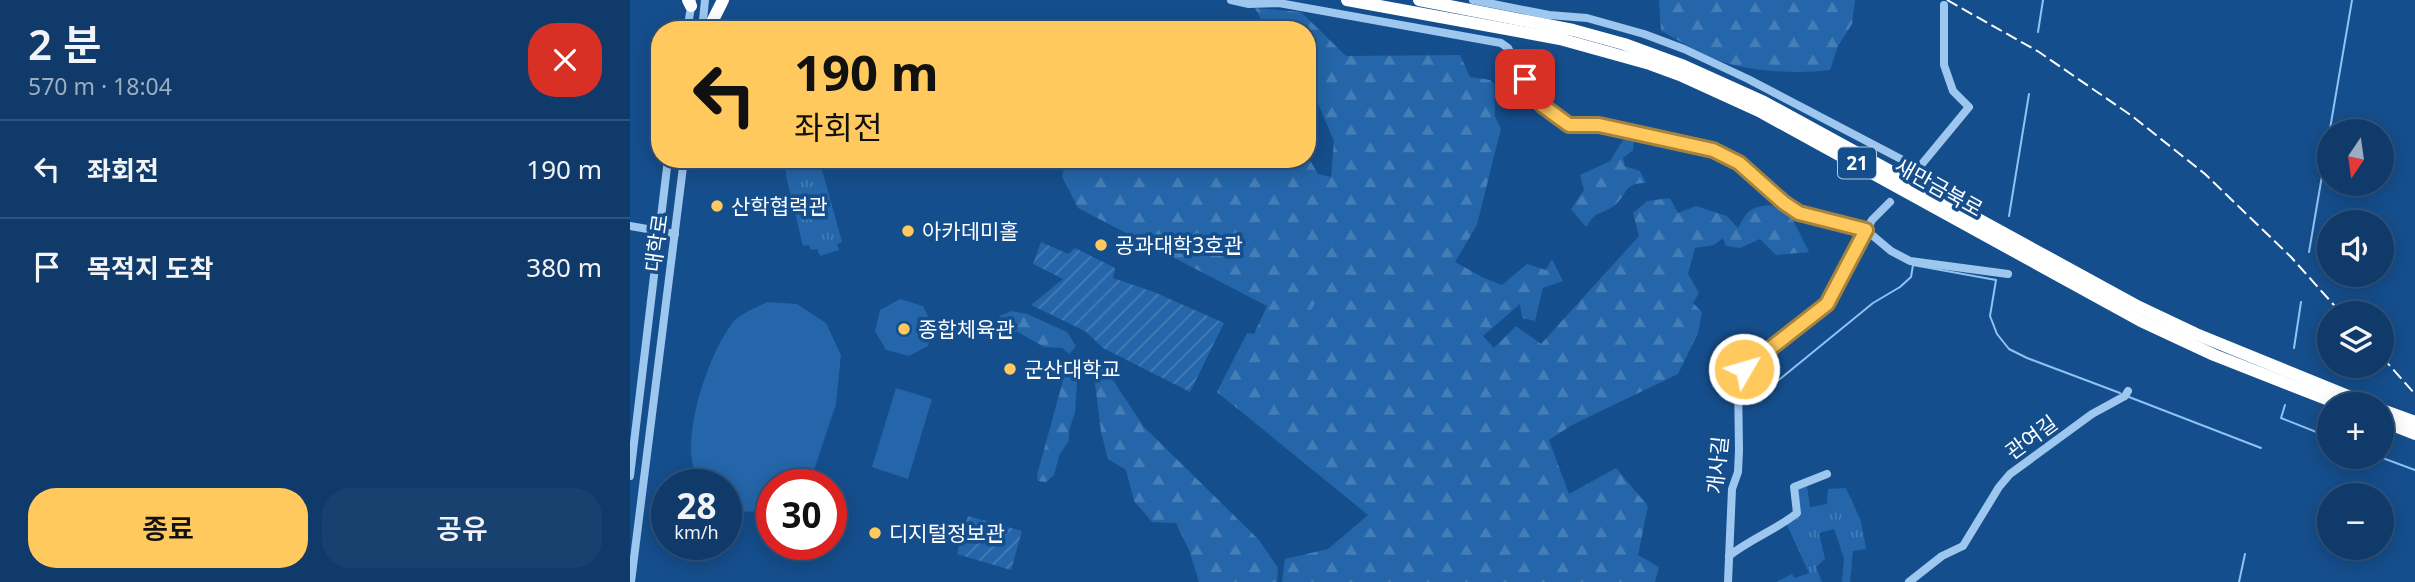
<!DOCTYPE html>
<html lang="ko">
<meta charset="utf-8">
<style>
body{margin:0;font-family:"Noto Sans","Noto Sans KR",sans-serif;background:#19416f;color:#f1f3f6;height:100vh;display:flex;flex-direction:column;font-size:26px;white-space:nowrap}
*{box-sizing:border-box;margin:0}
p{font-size:23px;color:#9cadc0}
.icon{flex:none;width:38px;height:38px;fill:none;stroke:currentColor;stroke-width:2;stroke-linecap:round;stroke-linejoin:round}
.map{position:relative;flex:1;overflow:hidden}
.panel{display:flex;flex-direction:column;background:#103a69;width:630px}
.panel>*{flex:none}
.top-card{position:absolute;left:21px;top:21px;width:665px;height:147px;border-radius:28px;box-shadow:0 4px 18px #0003,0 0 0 2px #30547d;background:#ffc95d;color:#111;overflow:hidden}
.needle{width:46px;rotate:193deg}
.tools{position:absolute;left:1687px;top:119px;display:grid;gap:14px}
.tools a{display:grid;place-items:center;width:77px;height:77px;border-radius:50%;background:#103a69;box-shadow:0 4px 18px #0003,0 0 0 2px #30547d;font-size:35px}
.speed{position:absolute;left:21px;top:469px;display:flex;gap:14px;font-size:35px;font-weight:700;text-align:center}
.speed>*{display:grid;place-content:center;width:91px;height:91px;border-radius:50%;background:#103a69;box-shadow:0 4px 18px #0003,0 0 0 2px #30547d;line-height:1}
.speed small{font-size:18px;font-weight:400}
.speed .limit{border:10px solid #d22;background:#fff;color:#111}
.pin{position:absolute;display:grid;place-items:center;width:60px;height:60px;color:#fff;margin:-30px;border-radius:14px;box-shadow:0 4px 10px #0006}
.me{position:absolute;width:77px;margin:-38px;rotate:52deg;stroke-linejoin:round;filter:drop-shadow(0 0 5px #0008)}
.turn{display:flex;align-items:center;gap:24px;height:147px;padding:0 28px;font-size:32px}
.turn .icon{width:91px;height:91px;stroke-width:2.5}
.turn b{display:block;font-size:49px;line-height:60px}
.round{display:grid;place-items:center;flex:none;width:74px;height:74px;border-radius:28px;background:#19416f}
.overview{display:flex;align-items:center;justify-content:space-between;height:119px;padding:0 28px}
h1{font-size:42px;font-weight:600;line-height:52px}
.cta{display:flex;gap:14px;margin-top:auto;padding:14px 28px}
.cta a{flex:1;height:80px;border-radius:28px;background:#ffc95d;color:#111;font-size:28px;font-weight:600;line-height:80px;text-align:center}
.cta a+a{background:#19416f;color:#f1f3f6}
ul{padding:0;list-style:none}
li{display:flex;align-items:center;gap:21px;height:98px;padding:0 28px;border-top:2px solid #30547d}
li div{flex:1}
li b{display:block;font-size:26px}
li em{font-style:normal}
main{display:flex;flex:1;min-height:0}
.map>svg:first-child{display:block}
.grass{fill:url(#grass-tufts)}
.forest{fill:url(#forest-firs)}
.garden{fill:url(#garden-furrows)}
.pitch{fill:#2466a9}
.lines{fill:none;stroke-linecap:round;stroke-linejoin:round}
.stream{stroke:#90c2f3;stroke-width:2}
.minor{stroke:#9ec7f0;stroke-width:8}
.highway{stroke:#fff;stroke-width:12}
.rail{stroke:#fff;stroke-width:2;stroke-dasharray:12 5;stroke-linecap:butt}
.route-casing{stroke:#a6833c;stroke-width:18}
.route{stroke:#ffc95d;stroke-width:12}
.poi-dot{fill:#ffc95d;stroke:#154e8c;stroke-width:2.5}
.labels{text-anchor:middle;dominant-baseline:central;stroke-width:7;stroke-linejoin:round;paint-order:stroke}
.shield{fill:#154e8c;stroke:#b9cadc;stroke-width:2}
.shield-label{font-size:19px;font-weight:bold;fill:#fff}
.street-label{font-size:21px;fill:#fff;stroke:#154e8c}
.poi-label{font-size:21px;fill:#fff;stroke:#154e8c;text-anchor:start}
</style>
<main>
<section class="panel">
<div class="overview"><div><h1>2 분</h1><p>570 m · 18:04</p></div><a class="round" style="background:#d93025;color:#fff"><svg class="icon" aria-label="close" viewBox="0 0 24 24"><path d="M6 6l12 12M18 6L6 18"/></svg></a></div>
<ul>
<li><svg class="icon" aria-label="left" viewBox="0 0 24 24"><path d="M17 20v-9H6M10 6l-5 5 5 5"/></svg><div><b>좌회전</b></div><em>190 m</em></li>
<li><svg class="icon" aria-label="arrive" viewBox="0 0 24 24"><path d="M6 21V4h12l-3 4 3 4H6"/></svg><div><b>목적지 도착</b></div><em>380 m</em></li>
</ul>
<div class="cta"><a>종료</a><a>공유</a></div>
</section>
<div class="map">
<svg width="1785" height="582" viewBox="0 0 1785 582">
<defs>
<pattern id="grass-tufts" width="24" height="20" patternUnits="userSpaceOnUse" patternTransform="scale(1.75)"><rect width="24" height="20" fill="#2466a9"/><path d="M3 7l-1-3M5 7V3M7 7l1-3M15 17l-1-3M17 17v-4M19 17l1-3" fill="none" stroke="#457db6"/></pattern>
<pattern id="forest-firs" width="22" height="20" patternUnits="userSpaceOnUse" patternTransform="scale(1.75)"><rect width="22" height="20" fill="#2466a9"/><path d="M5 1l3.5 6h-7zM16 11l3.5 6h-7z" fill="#457db6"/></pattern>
<pattern id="garden-furrows" width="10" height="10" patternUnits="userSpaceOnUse" patternTransform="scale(1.75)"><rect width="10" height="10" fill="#2466a9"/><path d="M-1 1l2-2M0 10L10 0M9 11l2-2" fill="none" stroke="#457db6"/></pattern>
</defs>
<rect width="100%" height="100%" fill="#154e8c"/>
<g class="grass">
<polygon points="155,159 189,159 212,242 207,244 209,250 190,256 187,249 181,250 179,245 173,246 156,176"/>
<polygon points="1177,486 1180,507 1197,504 1198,489 1216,488 1231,521 1236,549 1223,551 1220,582 1212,582 1214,558 1204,529 1189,533 1195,559 1186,567 1192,582 1146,582 1162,574 1165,578 1179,573 1157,525 1171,512 1166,489"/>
</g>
<g class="forest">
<path d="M1029,0H1225L1222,24L1208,46L1200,70C1169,74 1120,72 1090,61C1070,54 1050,41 1031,31Z"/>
<path d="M625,8L671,12L716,56L830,55L840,77L860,80L864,84L865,116L871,129L868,140L847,225L825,262L854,278L872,285L897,264L916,270L922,259L933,281L913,288L905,321L892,318L890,304L853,336L864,348L886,326L911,344L1009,236L1003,213L1017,201L1040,198L1048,213L1066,206L1097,216L1108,228C1111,223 1114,216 1118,212C1128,204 1148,203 1158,210L1179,252L1146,255L1130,239L1110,248L1096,246L1093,238L1084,245L1065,248L1058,274L1069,293L1063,303L1072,312L1068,333L1048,374L942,425L919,440L939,494L986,468L1018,506L1008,555L1029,567L1025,582H652L655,559L698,549L738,515L587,392L617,333L624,334L637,306L448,208L432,176L436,159H677V155L688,174L701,177L704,141L677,78V30H637Z"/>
<path d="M997,134L1004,138L1003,150L993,158L995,166L1010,171L1016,183C992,182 998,197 982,207C966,217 968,209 956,227L941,209L954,190L950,175L980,161Z"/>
<polygon points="382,311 397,314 437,332 446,346 439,354 432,348 414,347 386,331 380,336 369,316"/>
<polygon points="471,362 514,427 629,540 648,568 647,582 569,582 559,550 546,523 522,522 504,501 496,470 478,459 471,432 463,367"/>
<polygon points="443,364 447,382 445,413 439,430 439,440 429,456 424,475 416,482 408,481 407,475 437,366"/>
</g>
<g class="garden">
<polygon points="411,242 438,254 445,248 485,268 483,278 524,292 594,323 560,392 473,348 455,331 401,305 433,279 403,264"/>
<polygon points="338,516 392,531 381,570 327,554"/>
</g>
<g class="pitch">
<polygon points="270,299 293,306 303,327 298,346 279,356 256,350 245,331 250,310"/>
<polygon points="686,301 702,309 688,336 672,328"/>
<path d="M137,302L167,304L196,323L211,355L206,404L185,467L175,485H142V508C127,512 110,514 96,507V485H72C69,479 64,472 63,465C54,427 80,350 104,321C112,313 127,307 137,302Z"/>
<polygon points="266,388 302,399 278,479 242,467"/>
</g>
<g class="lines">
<g class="stream">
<polyline points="1408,32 1413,0"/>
<polyline points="1379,216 1399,94"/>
<polyline points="1679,252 1722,0"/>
<polyline points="1664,348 1671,302"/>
<polyline points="1499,397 1631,448"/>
<polyline points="1116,399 1150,379 1243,303 1270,287 1281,277 1283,265 1366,280 1360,316 1367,334 1379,349 1397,358 1490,393"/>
<polyline points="1655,405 1651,418 1699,437"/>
<polyline points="1750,457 1785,470"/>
<polyline points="1609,582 1615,554"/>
</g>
<g class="minor">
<polyline points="601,0 619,4 649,3 871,43 878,48 903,95 913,106 939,125 969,125 1083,150 1109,163 1154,203 1169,213 1236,230 1261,251 1280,261 1378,274"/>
<polyline points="843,0 919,15 957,18 1014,34 1054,49 1118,79 1290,169"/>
<polyline points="57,30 62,2"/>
<polyline points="72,30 75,0"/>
<polyline points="1282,176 1339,107 1323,91 1314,65 1314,5"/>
<polyline points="0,226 45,234"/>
<polyline points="0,476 38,159"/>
<path d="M1099,556C1120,539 1146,530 1167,513L1164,487L1197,474"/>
<polyline points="1,582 54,159"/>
<polyline points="1098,582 1102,489 1108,472 1109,450 1108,379 1114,369 1197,304 1242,220 1260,202"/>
<polyline points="1279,582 1312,556 1333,546 1369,487 1380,474 1462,414 1495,396 1498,391"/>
</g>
<g class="highway">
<polyline points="58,0 61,6"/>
<polyline points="717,0 930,39 1020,64 1050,75 1129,111 1511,321 1584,355 1709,404"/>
<polyline points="789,0 943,30 994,44 1054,66 1134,102 1509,307 1566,334 1738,404"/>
<polyline points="78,30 93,0"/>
<polyline points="1752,410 1785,422"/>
<polyline points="1752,421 1785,434"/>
</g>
<g class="rail">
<polyline points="1317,0 1409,52 1502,116 1575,174 1661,257 1711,313"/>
<polyline points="1752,357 1785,394"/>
</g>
</g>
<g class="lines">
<g class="route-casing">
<polyline id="route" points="895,79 903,95 913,106 939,125 969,125 1083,150 1109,163 1154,203 1169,213 1236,230 1197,304 1114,369"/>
</g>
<use href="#route" class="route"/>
</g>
<g class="poi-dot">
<circle cx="87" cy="206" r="7"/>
<circle cx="278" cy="231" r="7"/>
<circle cx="471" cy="245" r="7"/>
<circle cx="274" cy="329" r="7"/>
<circle cx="380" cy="369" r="7"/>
<circle cx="245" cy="533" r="7"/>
</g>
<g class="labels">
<rect class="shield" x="1208" y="147.5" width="38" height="31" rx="5"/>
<g class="shield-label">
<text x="1227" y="163">21</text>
</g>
<g class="street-label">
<text transform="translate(1309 187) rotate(29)">새만금북로</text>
<text transform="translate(26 243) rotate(-82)">대학로</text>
<text transform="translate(1401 437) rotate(-36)">관여길</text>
<text transform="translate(1087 465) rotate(-84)">개사길</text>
</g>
<g class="poi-label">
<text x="101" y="206">산학협력관</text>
<text x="292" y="231">아카데미홀</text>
<text x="485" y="245">공과대학3호관</text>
<text x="288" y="329">종합체육관</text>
<text x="394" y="369">군산대학교</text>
<text x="259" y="533">디지털정보관</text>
</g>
</g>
</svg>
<div class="tools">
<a><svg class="needle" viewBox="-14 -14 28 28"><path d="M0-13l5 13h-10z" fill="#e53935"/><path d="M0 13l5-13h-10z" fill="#9cadc0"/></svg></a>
<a><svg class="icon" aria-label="sound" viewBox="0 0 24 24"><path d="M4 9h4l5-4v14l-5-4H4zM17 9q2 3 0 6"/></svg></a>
<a><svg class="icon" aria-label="layers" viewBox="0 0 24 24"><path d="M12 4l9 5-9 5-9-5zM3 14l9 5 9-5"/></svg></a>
<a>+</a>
<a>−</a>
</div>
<div class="speed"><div>28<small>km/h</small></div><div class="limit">30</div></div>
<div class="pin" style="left:895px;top:79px;background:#d93025"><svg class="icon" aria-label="arrive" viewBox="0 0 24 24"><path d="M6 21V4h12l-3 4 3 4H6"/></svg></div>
<svg class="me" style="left:1114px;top:369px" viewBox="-20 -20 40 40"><circle r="17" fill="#ffc95d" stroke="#fff" stroke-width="3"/><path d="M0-11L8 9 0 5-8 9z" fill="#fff"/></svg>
<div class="top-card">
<div class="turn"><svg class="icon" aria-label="left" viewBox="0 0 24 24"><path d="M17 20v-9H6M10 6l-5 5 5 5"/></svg><div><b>190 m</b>좌회전</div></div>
</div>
</div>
</main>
